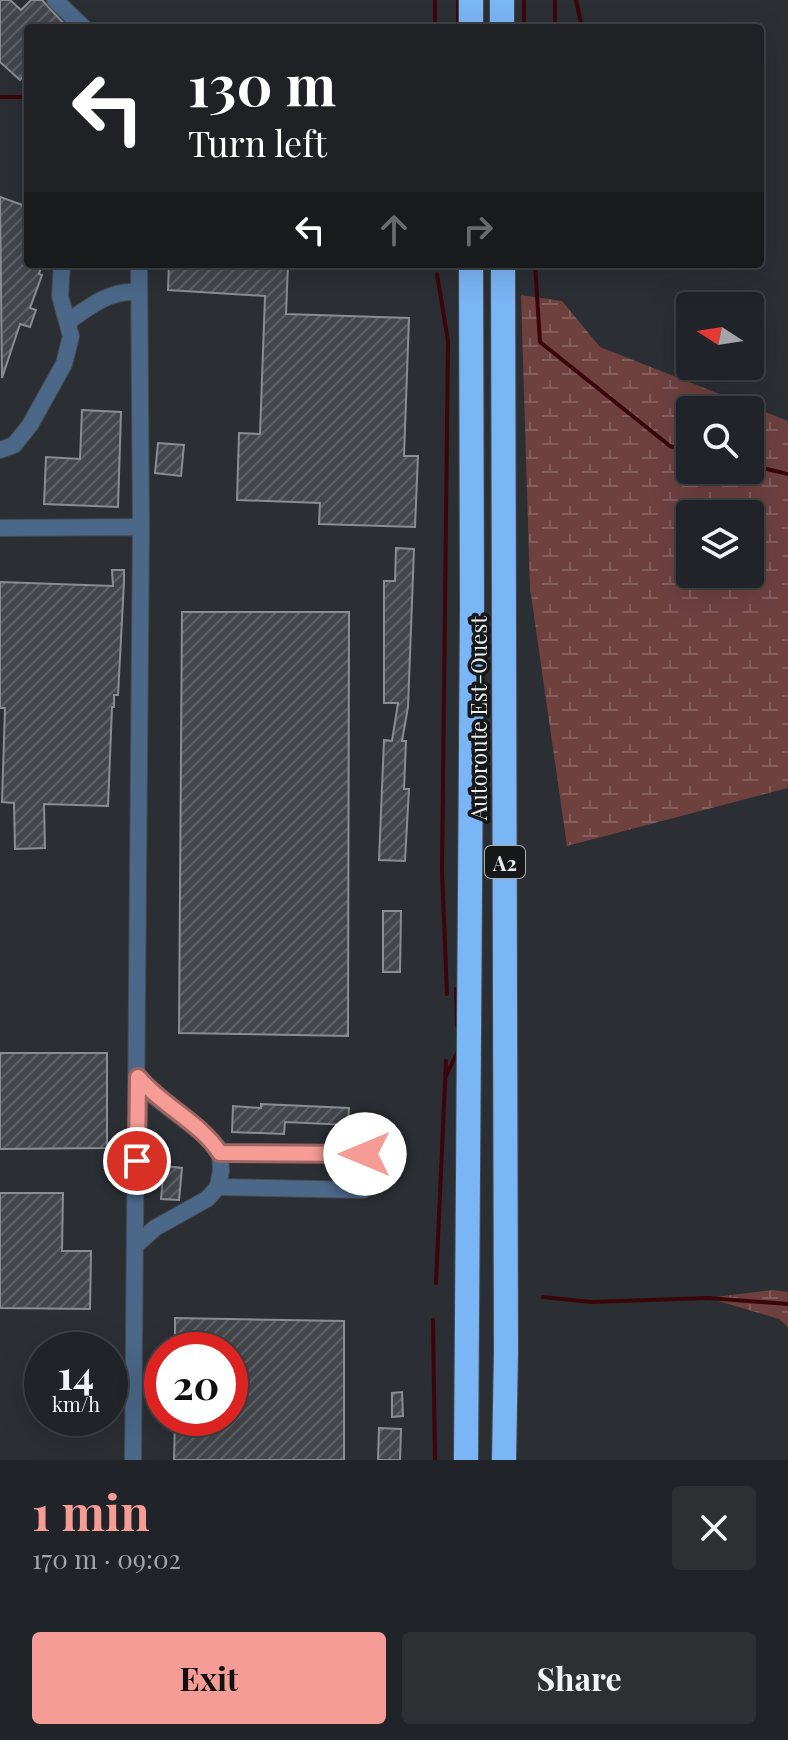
<!DOCTYPE html>
<meta charset="utf-8">
<style>
body{margin:0;font-family:"Playfair Display",serif;background:#2d2f33;color:#f1f3f6;height:100vh;display:flex;flex-direction:column;font-size:30px;white-space:nowrap}
*{box-sizing:border-box;margin:0}
p{font-size:26px;color:#a2a4a7}
.icon{flex:none;width:44px;height:44px;fill:none;stroke:currentColor;stroke-width:2;stroke-linecap:round;stroke-linejoin:round}
.map{position:relative;height:1460px;overflow:hidden}
.side{display:flex;flex-direction:column;background:#202327;flex:1}
.side>*{flex:none}
.banner{position:absolute;left:24px;top:24px;width:740px;height:244px;border-radius:8px;box-shadow:0 8px 32px #0002,0 0 0 2px #3d4044;background:#202124;color:#fff;overflow:hidden}
.needle{width:52px;rotate:282deg}
.buttons{position:absolute;left:676px;top:292px;display:grid;gap:16px}
.buttons a{display:grid;place-items:center;width:88px;height:88px;border-radius:8px;background:#202327;box-shadow:0 8px 32px #0002,0 0 0 2px #3d4044;font-size:40px}
.speed{position:absolute;left:24px;top:1332px;display:flex;gap:16px;font-size:40px;font-weight:700;text-align:center}
.speed>*{display:grid;place-content:center;width:104px;height:104px;border-radius:50%;background:#202327;box-shadow:0 8px 32px #0002,0 0 0 2px #3d4044;line-height:1}
.speed small{font-size:20px;font-weight:400}
.speed .limit{border:12px solid #d22;background:#fff;color:#111}
.pin{position:absolute;display:grid;place-items:center;width:68px;height:68px;color:#fff;margin:-34px;border:4px solid #fff;border-radius:50%;box-shadow:0 2px 8px #0007}
.me{position:absolute;width:88px;margin:-44px;rotate:270deg;stroke-linejoin:round;filter:drop-shadow(0 0 6px #0008)}
.turn{display:flex;align-items:center;gap:28px;height:168px;padding:0 32px;font-size:36px}
.turn .icon{width:104px;height:104px;stroke-width:2.5}
.turn b{display:block;font-size:56px;line-height:68px}
.lanes{display:flex;align-items:center;height:76px;padding:0 32px;background:#0003;justify-content:center;gap:40px;direction:ltr}
.lanes .off{opacity:.35}
.round{display:grid;place-items:center;flex:none;width:84px;height:84px;border-radius:8px;background:#2d2f33}
.summary{display:flex;align-items:center;justify-content:space-between;height:136px;padding:0 32px}
h1{font-size:48px;font-weight:700;line-height:60px;color:#f59c96}
.action{display:flex;gap:16px;margin-top:auto;padding:16px 32px}
.action a{flex:1;height:92px;border-radius:8px;background:#f59c96;color:#111;font-size:32px;font-weight:700;line-height:92px;text-align:center}
.action a+a{background:#2d2f33;color:#f1f3f6}
.map>svg:first-child{display:block}
.wetland{fill:url(#wetland-marsh);fill-rule:evenodd}
.lines{fill:none;stroke-linecap:round;stroke-linejoin:round}
.stream{stroke:#3a0609;stroke-width:4}
.building{fill:url(#building-hatch);stroke:#888e93;stroke-width:2}
.minor-casing{stroke:#464a4e;stroke-width:18}
.highway-casing{stroke:#464a4e;stroke-width:26}
.minor{stroke:#4b6889;stroke-width:16}
.highway{stroke:#7ab5f5;stroke-width:24}
.route-casing{stroke:#9f6562;stroke-width:20}
.route{stroke:#f59c96;stroke-width:14}
.labels{text-anchor:middle;dominant-baseline:central;stroke-width:7;stroke-linejoin:round;paint-order:stroke}
.shield{fill:#151719;stroke:#aaadb0;stroke-width:2}
.shield-label{font-size:20px;font-weight:bold;fill:#eaedf0}
.street-label{font-size:22px;fill:#eaedf0;stroke:#151719}
</style>
<div class="map">
<svg width="788" height="1460" viewBox="0 0 788 1460">
<defs>
<pattern id="wetland-marsh" width="20" height="14" patternUnits="userSpaceOnUse" patternTransform="scale(2)"><rect width="20" height="14" fill="#6e413f"/><path d="M1 5h8M5 5V1M11 12h8M15 12V8" fill="none" stroke="#835d5b"/></pattern>
<pattern id="building-hatch" width="6" height="6" patternUnits="userSpaceOnUse" patternTransform="scale(2)"><rect width="6" height="6" fill="#43474c"/><path d="M-1 1l2-2M0 6l6-6M5 7l2-2" fill="none" stroke="#5e6266"/></pattern>
</defs>
<rect width="100%" height="100%" fill="#2b2f34"/>
<g class="wetland">
<path d="M521,295L562,301L600,347L788,421V788L567,846L530,588ZM690,410H750V470H690ZM690,514H750V574H690Z"/>
<polygon points="773,1290 788,1292 788,1327 779,1319 708,1298"/>
</g>
<g class="lines">
<g class="stream">
<polyline points="458,0 458,28"/>
<polyline points="524,0 524,28"/>
<polyline points="576,0 582,28"/>
<polyline points="435,28 435,0"/>
<polyline points="555,28 555,0"/>
<polyline points="0,97 28,97"/>
<polyline points="535,264 540,342 670,446 690,451"/>
<polyline points="437,274 448,341 442,871 447,994"/>
<polyline points="750,465 788,474"/>
<polyline points="456,989 457,1026"/>
<polyline points="446,1076 458,1051"/>
<polyline points="436,1283 446,1061"/>
<polyline points="543,1297 591,1302 708,1298 788,1304"/>
<polyline points="433,1320 435,1460"/>
</g>
</g>
<g class="building">
<polygon points="0,0 10,0 21,10 31,0 42,0 68,28 28,28 28,70 20,80 0,62"/>
<polygon points="0,197 28,207 28,264 42,264 39,274 42,275 30,308 36,310 30,327 20,324 2,378"/>
<polygon points="169,264 288,264 286,314 409,318 404,456 418,456 415,527 319,524 320,503 237,500 239,433 260,434 265,296 168,290"/>
<polygon points="82,410 121,412 118,507 44,504 46,457 80,459"/>
<polygon points="158,443 184,445 181,476 155,473"/>
<polygon points="396,548 414,549 408,707 402,741 406,741 404,789 409,789 405,861 379,860 384,740 392,741 398,703 384,703 384,581 395,581"/>
<polygon points="112,570 124,570 124,582 118,695 114,695 114,707 112,707 108,806 44,804 45,848 15,849 14,803 2,802 5,708 0,708 0,582 113,586"/>
<polygon points="182,612 349,612 348,1036 179,1033"/>
<polygon points="383,911 401,911 400,972 383,972"/>
<polygon points="0,1053 107,1053 107,1148 0,1149"/>
<polygon points="261,1104 349,1108 348,1125 285,1122 284,1134 232,1132 233,1106 261,1108"/>
<polygon points="164,1166 182,1168 179,1200 161,1199"/>
<polygon points="0,1193 63,1193 62,1251 91,1251 90,1309 0,1308"/>
<polygon points="175,1318 344,1321 344,1460 174,1460 175,1418 230,1418 230,1350 175,1350"/>
<polygon points="402,1392 403,1416 392,1417 392,1393"/>
<polygon points="379,1428 401,1429 400,1460 378,1460"/>
</g>
<g class="lines">
<g class="minor-casing">
<g id="minor">
<polyline points="55,0 84,28"/>
<polyline points="139,264 141,527"/>
<path d="M69,321C91,305 111,290 139,292"/>
<polyline points="0,450 14,445 30,425 64,364 71,336 60,296 62,264"/>
<polyline points="0,528 141,527 133,1460"/>
<polyline points="220,1153 365,1154"/>
<polyline points="218,1187 363,1190"/>
<polyline points="136,1245 155,1228 207,1199 218,1187 221,1170 220,1153 212,1141 152,1095 138,1077"/>
</g>
</g>
<g class="highway-casing">
<g id="highway">
<polyline points="471,0 471,28"/>
<polyline points="502,0 502,28"/>
<polyline points="503,264 506,1352 504,1460"/>
<polyline points="466,1460 472,606 471,264"/>
</g>
</g>
<use href="#minor" class="minor"/>
<use href="#highway" class="highway"/>
</g>
<g class="lines">
<g class="route-casing">
<path id="route" d="M137,1161L138,1077C162,1106 200,1122 220,1153L365,1154"/>
</g>
<use href="#route" class="route"/>
</g>
<g class="labels">
<rect class="shield" x="485" y="846" width="40" height="32" rx="6"/>
<g class="shield-label">
<text x="505" y="862">A2</text>
</g>
<g class="street-label">
<text transform="translate(478 718) rotate(-90)">Autoroute Est-Ouest</text>
</g>
</g>
</svg>
<div class="buttons">
<a><svg class="needle" viewBox="-14 -14 28 28"><path d="M0-13l5 13h-10z" fill="#e53935"/><path d="M0 13l5-13h-10z" fill="#a2a4a7"/></svg></a>
<a><svg class="icon" aria-label="search" viewBox="0 0 24 24"><circle cx="10" cy="10" r="6"/><path d="M15 15l6 6"/></svg></a>
<a><svg class="icon" aria-label="layers" viewBox="0 0 24 24"><path d="M12 4l9 5-9 5-9-5zM3 14l9 5 9-5"/></svg></a>
</div>
<div class="speed"><div>14<small>km/h</small></div><div class="limit">20</div></div>
<div class="pin" style="left:137px;top:1161px;background:#d93025"><svg class="icon" aria-label="arrive" viewBox="0 0 24 24"><path d="M6 21V4h12l-3 4 3 4H6"/></svg></div>
<svg class="me" style="left:365px;top:1154px" viewBox="-20 -20 40 40"><circle r="19" fill="#fff"/><path d="M0-13L10 11 0 6-10 11z" fill="#f59c96"/></svg>
<div class="banner">
<div class="turn"><svg class="icon" aria-label="left" viewBox="0 0 24 24"><path d="M17 20v-9H6M10 6l-5 5 5 5"/></svg><div><b>130 m</b>Turn left</div></div>
<div class="lanes"><svg class="icon" aria-label="left" viewBox="0 0 24 24"><path d="M17 20v-9H6M10 6l-5 5 5 5"/></svg><svg class="icon off" aria-label="ahead" viewBox="0 0 24 24"><path d="M12 20V5M6 11l6-6 6 6"/></svg><svg class="icon off" aria-label="right" viewBox="0 0 24 24"><path d="M7 20v-9h11M14 6l5 5-5 5"/></svg></div>
</div>
</div>
<section class="side">
<div class="summary"><div><h1>1 min</h1><p>170 m · 09:02</p></div><a class="round"><svg class="icon" aria-label="close" viewBox="0 0 24 24"><path d="M6 6l12 12M18 6L6 18"/></svg></a></div>
<div class="action"><a>Exit</a><a>Share</a></div>
</section>
